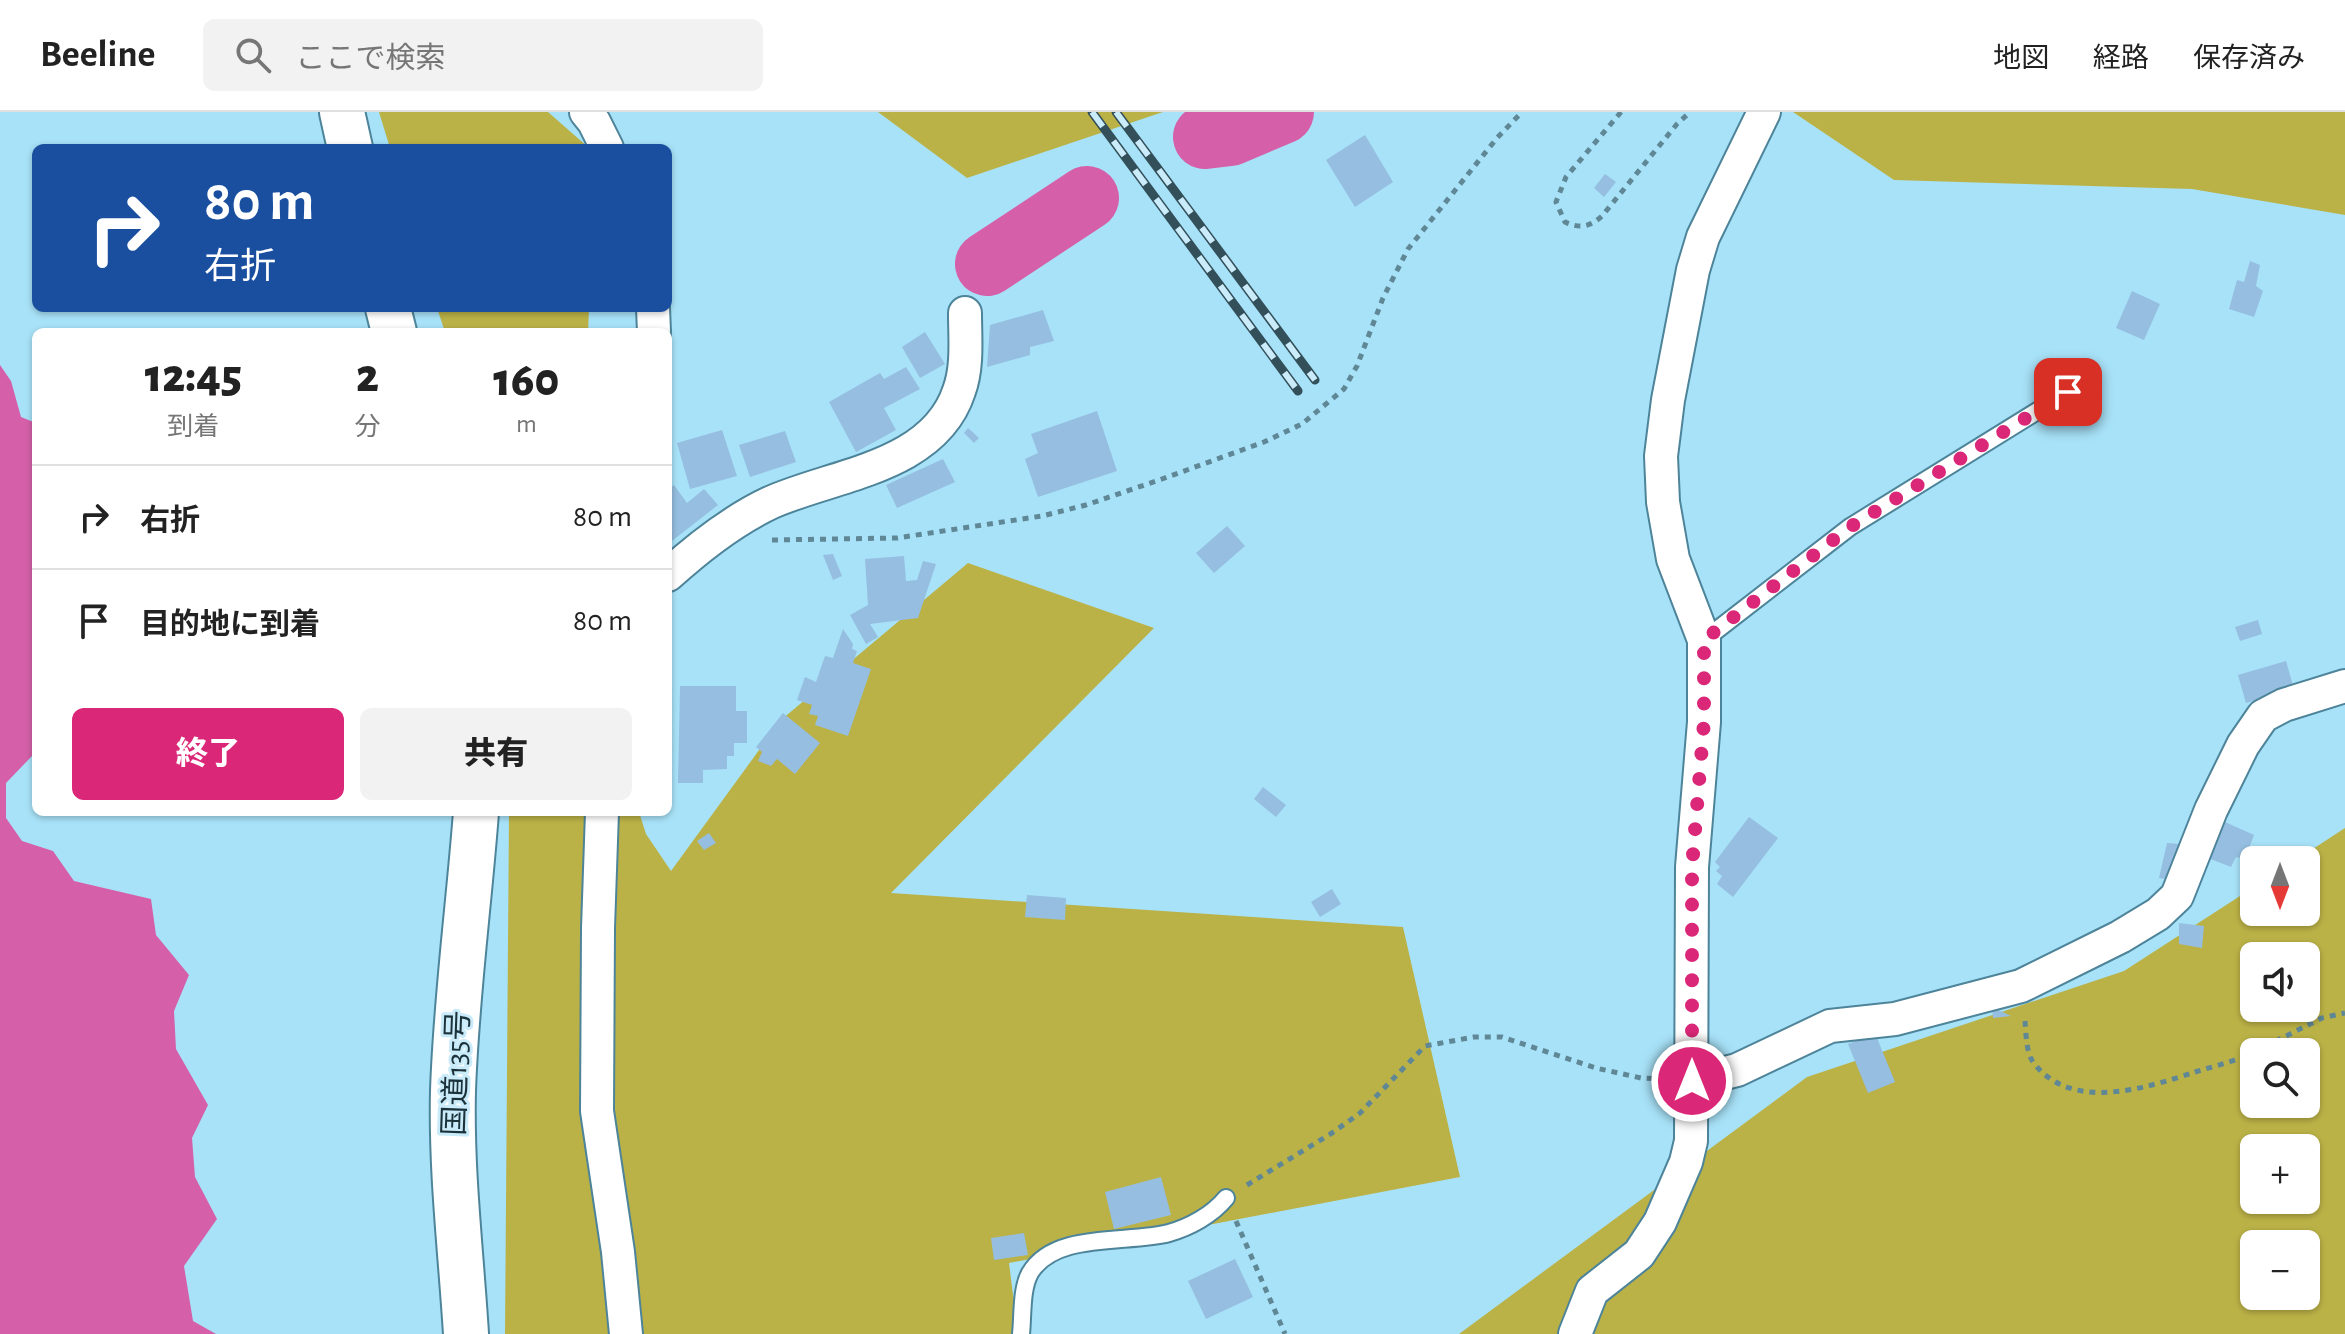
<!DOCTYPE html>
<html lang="ja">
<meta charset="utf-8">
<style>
body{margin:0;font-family:"Alegreya Sans","Noto Sans JP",sans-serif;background:#f2f2f2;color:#222;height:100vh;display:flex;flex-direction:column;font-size:30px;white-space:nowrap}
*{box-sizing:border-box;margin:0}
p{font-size:26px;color:#767676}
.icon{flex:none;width:44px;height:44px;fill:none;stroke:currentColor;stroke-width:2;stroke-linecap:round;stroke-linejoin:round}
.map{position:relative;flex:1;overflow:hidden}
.drawer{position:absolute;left:32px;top:216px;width:640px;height:488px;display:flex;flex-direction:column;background:#fff;border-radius:12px;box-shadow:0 2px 6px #0004}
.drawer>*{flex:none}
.hud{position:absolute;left:32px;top:32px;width:640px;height:168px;border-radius:12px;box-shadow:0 2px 6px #0004;background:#1a4fa0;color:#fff;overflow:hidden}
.needle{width:52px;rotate:180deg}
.fabs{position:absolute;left:2240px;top:734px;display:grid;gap:16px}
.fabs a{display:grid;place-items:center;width:80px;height:80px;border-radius:12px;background:#fff;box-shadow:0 2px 6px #0004;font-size:40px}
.pin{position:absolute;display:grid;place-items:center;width:68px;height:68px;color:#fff;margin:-34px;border-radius:16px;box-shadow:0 4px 12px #0006}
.me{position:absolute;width:88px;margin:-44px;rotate:0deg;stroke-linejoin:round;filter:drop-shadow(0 0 6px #0008)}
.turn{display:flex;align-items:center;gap:28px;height:168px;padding:0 40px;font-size:36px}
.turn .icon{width:104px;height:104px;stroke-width:2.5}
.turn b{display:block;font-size:56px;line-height:68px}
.eta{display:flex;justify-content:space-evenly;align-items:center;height:136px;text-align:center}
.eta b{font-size:48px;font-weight:800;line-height:56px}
.button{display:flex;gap:16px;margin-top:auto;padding:16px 40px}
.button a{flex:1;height:92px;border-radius:12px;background:#db2777;color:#fff;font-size:32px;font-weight:800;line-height:92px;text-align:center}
.button a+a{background:#f2f2f2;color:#222}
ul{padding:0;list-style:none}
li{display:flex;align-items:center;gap:24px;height:104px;padding:0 40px;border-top:2px solid #e0e0e0}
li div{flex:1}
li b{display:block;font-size:30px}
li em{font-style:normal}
header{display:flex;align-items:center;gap:48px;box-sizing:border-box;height:112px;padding:0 40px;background:#fff;border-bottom:2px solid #e0e0e0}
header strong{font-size:38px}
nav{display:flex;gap:44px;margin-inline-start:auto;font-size:28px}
.search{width:560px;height:72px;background:#f2f2f2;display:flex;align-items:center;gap:20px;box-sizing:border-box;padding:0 28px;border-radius:12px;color:#767676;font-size:30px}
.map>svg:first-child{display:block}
.green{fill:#bbb247;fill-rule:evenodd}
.water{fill:#d560a9}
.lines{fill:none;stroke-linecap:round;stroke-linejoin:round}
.river{stroke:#d560a9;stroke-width:64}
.building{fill:#95bee0}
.lane-casing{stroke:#4d8499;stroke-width:20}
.street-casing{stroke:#4d8499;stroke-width:36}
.highway-casing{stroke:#4d8499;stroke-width:48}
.path{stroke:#5f8795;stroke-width:5;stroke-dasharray:6 6;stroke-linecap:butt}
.lane{stroke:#fff;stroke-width:16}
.street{stroke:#fff;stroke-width:32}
.highway{stroke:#fff;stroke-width:44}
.rail-casing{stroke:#334f5a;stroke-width:9}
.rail{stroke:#caebf9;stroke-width:6;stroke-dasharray:18;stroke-linecap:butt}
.route{stroke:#db2777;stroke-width:14;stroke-dasharray:0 25.2}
.labels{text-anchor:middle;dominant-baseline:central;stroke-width:6;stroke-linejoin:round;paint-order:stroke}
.street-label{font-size:30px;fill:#1b323a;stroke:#caebf9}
</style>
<header>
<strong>Beeline</strong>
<div class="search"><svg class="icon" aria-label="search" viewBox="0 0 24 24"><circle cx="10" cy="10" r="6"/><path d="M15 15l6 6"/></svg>ここで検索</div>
<nav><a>地図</a><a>経路</a><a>保存済み</a></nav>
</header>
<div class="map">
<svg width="2345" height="1222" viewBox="0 0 2345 1222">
<rect width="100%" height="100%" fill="#a8e2f8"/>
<g class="green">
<polygon points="379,0 548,0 589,36 390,36"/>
<polygon points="878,0 1163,0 967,66"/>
<polygon points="1793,0 2345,0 2345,103 2192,77 1894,68"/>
<polygon points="437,196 589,196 588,220 445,220"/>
<polygon points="968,451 1154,516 891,781 1403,815 1460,1065 1009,1151 1018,1222 505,1222 509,700 639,700 646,722 671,759 781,608"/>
<path d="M2345,716V1222H1459L1807,965L2124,859L2254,775V800H2306V748H2296ZM2254,844H2306V896H2254ZM2254,940H2306V992H2254ZM2254,1036H2306V1088H2254ZM2254,1132H2306V1184H2254Z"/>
</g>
<polygon class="water" points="0,253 11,269 21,305 36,311 36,644 32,644 6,671 6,706 22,729 53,739 74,769 151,787 156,823 189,863 174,899 176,937 208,993 192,1026 195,1065 217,1107 184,1154 193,1209 216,1222 0,1222"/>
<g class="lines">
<g class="river">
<polyline points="1205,25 1230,22 1282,0"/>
<polyline points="987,152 1087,86"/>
</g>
</g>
<g class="building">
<polygon points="1365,23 1393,70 1355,95 1326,48"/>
<polygon points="1605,62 1616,70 1604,85 1594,76"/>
<polygon points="2250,149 2260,153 2256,174 2263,179 2254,205 2229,197 2237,168 2244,170"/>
<polygon points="2132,179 2160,192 2144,228 2116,216"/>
<polygon points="1043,198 1054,229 1030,235 1030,243 987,255 990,213"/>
<polygon points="925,220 945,252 920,266 902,235"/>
<polygon points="906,255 920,277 884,296 896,318 856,340 829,290 880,261 884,267"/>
<polygon points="1097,299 1117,359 1038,385 1025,347 1038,341 1031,322"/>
<polygon points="968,316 979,326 974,331 964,321"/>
<polygon points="722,318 737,364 690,377 677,331"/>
<polygon points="785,319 796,350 750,365 739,333"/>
<polygon points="943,347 955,370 897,396 886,373"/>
<polygon points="674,373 687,391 704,377 718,393 668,432 668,378"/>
<polygon points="1227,414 1245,434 1214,461 1196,441"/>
<polygon points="833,442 842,464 833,468 823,443"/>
<polygon points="904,444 906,469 917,468 923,449 936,452 918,506 870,512 878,525 866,532 850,503 868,493 865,447"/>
<polygon points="2258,508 2262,522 2240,529 2235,515"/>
<polygon points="843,517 853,532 852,537 857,539 853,551 871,557 848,624 815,613 818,604 809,602 812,593 797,588 805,565 816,570 825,544 833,546"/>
<polygon points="2286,549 2294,577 2246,591 2238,563"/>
<polygon points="680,574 736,574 736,599 747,599 747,631 734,631 734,644 727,644 727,657 703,658 703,671 678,671"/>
<polygon points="783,601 820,631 795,662 777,647 771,654 758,649 762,640 756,635"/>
<polygon points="1263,675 1286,693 1276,705 1254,687"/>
<polygon points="1749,705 1778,726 1733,785 1717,772 1722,764 1716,759 1720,755 1715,750"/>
<polygon points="2225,710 2254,723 2245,747 2236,745 2231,755 2208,746"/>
<polygon points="709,721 716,731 704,738 697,729"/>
<polygon points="2167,731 2179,732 2172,768 2159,766"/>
<polygon points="1332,777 1341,792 1320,805 1311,790"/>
<polygon points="1027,783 1066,786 1065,808 1025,805"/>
<polygon points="2179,811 2204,814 2202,836 2179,832"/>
<polygon points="1992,895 2011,904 1993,906"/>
<polygon points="1875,921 1895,970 1868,981 1848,932"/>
<polygon points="2254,966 2254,978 2251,980 2246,971"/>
<polygon points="1161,1065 1171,1103 1114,1117 1105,1080"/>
<polygon points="1024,1121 1028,1143 994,1148 991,1126"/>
<polygon points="1235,1147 1253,1185 1206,1207 1188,1169"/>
</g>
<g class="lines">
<g class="lane-casing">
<g id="lane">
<polyline points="1704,528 1850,415 2068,280"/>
<path d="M1021,1222C1023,1204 1021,1177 1030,1161C1055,1119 1129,1132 1169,1121C1190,1115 1212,1103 1226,1086"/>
</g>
</g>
<g class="street-casing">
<g id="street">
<polyline points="586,0 594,10 607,36"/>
<polyline points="653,196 654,220"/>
<path d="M668,463C700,434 733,408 772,390C836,362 934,355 959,279C968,255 965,226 965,201"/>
<polyline points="602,700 598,816 597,999 618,1140 626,1222"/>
<polyline points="1692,969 1737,958 1830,914 1895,907 2021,874 2120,825 2158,802 2177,784 2211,698 2243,633 2263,604 2284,593 2345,574"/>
<polyline points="1575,1222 1592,1179 1639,1142 1660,1110 1686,1050 1691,1029 1692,755 1704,610 1704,528 1673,447 1663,390 1661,344 1668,288 1693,158 1703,125 1764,0"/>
</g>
</g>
<g class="highway-casing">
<g id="highway">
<polyline points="342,0 350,36"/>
<polyline points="388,196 394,220"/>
<path d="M466,1222C461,1141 451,1060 453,979C456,886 469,793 476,700"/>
</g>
</g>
<g class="path">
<path d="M1621,0L1566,65L1556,90L1565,110C1580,117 1590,115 1602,104L1677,12L1690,0"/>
<polyline points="772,428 897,426 1042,404 1086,393 1162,367 1264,330 1302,312 1344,277 1357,254 1383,186 1408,137 1497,26 1522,0"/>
<path d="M2025,909C2026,921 2026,940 2033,950C2071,1001 2146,976 2195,960C2215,954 2236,949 2254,940"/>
<polyline points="2254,940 2322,906 2345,901"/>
<polyline points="1247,1073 1332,1021 1360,1001 1425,934 1474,925 1502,925 1596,956 1641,966 1660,967"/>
<polyline points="1236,1109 1285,1222"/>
</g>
<use href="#lane" class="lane"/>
<use href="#street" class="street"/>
<use href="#highway" class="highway"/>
<g class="rail-casing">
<g id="rail">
<polyline points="1092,0 1298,279"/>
<polyline points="1116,0 1315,268"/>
</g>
</g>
<use href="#rail" class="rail"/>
</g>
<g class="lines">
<polyline class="route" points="1692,969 1692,755 1704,610 1704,528 1850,415 2068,280"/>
</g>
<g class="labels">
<g class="street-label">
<text transform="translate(457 961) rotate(-88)">国道135号</text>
</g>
</g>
</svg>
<div class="fabs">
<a><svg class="needle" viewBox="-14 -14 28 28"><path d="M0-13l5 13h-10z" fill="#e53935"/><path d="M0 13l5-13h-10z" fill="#767676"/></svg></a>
<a><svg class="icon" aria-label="sound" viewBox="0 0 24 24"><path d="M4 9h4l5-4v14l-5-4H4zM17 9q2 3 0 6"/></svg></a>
<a><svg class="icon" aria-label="search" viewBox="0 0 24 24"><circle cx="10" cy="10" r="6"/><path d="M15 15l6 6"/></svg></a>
<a>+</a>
<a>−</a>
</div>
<div class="pin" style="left:2068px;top:280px;background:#d93025"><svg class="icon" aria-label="arrive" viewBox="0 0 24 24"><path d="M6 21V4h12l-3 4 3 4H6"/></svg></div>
<svg class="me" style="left:1692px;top:969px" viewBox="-20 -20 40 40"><circle r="17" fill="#db2777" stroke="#fff" stroke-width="3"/><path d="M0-11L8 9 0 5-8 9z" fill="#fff"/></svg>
<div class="hud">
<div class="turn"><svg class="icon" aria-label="right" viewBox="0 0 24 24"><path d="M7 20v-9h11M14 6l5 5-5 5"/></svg><div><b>80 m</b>右折</div></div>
</div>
<section class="drawer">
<div class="eta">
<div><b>12:45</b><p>到着</p></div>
<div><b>2</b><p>分</p></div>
<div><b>160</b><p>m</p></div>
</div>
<ul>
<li><svg class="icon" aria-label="right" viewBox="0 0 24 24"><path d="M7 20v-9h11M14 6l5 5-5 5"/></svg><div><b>右折</b></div><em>80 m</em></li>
<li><svg class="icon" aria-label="arrive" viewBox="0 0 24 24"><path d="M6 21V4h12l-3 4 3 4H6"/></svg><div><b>目的地に到着</b></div><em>80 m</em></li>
</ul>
<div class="button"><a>終了</a><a>共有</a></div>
</section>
</div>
